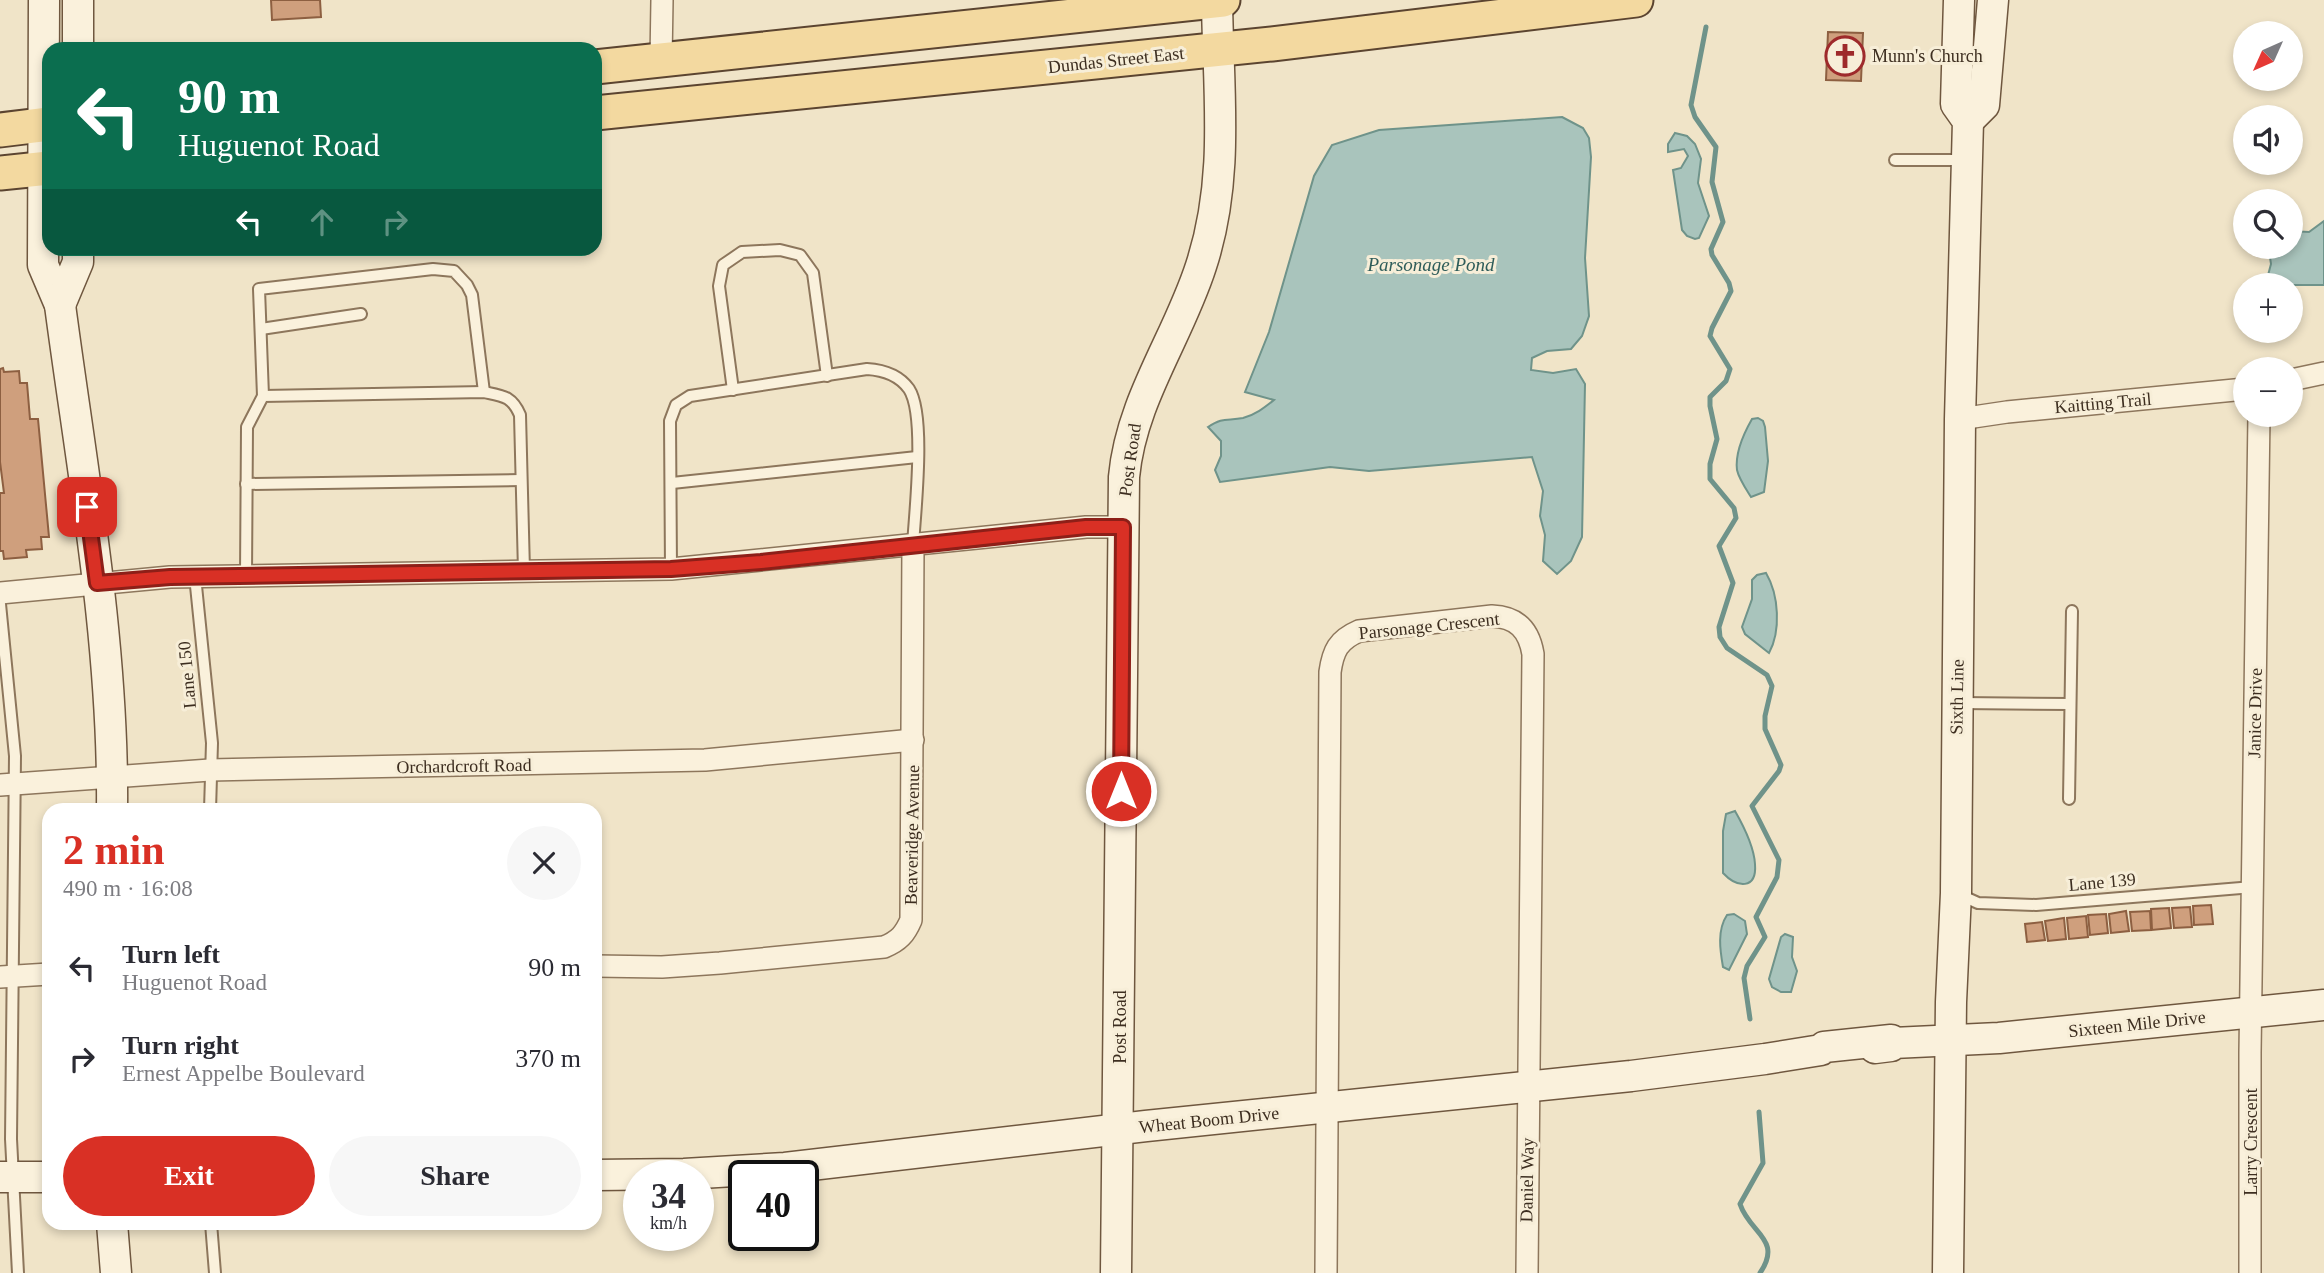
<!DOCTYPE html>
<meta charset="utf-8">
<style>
body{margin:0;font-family:Georgia,serif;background:#f7f7f7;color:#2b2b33;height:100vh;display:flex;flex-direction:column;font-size:26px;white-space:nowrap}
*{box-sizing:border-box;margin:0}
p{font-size:23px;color:#7c7c81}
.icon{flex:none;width:38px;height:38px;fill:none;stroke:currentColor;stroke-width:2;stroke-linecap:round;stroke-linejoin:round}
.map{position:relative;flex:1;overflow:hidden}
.sheet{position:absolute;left:42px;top:803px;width:560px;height:427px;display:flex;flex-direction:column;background:#fff;border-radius:21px;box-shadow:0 4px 10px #0003}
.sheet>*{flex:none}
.top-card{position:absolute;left:42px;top:42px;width:560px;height:214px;border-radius:21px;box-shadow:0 4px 10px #0003;background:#0b6e4f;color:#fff;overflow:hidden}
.needle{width:46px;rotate:225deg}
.fabs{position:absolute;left:2233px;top:21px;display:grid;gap:14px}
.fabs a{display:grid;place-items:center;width:70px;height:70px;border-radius:50%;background:#fff;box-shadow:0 4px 10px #0003;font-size:35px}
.speed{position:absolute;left:623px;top:1160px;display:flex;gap:14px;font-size:35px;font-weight:700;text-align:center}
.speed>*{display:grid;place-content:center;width:91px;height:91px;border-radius:50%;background:#fff;box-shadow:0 4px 10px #0003;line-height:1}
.speed small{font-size:18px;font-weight:400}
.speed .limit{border:4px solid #111;border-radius:10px;background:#fff;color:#111}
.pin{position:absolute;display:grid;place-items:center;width:60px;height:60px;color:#fff;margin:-30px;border-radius:14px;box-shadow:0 4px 10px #0006}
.me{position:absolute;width:77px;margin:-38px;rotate:0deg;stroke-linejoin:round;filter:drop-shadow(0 0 5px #0008)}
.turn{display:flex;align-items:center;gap:24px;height:147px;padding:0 21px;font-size:32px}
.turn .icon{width:91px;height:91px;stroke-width:2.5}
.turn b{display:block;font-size:49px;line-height:60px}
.lanes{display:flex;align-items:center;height:66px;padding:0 21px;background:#0003;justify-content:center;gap:35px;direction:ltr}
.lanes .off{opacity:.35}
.round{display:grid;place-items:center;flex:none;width:74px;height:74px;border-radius:37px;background:#f7f7f7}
.headline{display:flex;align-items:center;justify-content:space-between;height:119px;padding:0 21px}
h1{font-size:42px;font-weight:800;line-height:52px;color:#d93025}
.cta{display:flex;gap:14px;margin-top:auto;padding:14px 21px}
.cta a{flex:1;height:80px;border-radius:42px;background:#d93025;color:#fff;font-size:28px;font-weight:800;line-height:80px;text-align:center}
.cta a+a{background:#f7f7f7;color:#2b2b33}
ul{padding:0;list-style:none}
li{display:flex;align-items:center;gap:21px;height:91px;padding:0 21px}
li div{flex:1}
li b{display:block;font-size:26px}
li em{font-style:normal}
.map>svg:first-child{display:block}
.water{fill:#a9c4bc;stroke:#6f938a;stroke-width:2}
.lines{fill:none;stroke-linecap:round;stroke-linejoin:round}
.stream{stroke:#6f938a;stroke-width:5}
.building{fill:#cf9f7d;stroke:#8d5f41;stroke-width:2}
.lane-casing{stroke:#8d765c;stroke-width:14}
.street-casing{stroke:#8d765c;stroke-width:24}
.secondary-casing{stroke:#6f573f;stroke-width:33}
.primary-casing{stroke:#5b4430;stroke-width:37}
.lane{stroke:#faf1dc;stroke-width:10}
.street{stroke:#faf1dc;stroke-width:21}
.secondary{stroke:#faf1dc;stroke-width:30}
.primary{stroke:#f3d9a0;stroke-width:33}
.route-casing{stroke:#8d1f18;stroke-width:18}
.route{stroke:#d93025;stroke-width:12}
.labels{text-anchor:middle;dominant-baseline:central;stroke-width:6;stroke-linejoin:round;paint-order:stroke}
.poi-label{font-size:18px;fill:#3d2e20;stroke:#f7eed8;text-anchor:start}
.street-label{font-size:18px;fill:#3d2e20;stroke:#f7eed8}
.water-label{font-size:19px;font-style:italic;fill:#2f5d5a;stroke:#f7eed8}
</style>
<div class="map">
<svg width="2324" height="1273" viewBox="0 0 2324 1273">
<rect width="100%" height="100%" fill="#f0e4c8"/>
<g class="water">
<path d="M1562,117L1583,128L1589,138L1591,157L1585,258L1589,316L1582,336L1571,349L1547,351L1532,358L1531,370L1553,373L1576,369L1585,384L1582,537L1571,561L1557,574L1543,561L1545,535L1540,516L1543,491L1532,457L1369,471L1330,467L1220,482L1215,470L1221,456V441L1208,427C1223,417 1227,421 1243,418C1255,415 1264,408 1274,400L1245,392L1269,332L1314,176L1332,145L1379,130Z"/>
<polygon points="1675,133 1687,136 1695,144 1701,159 1698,183 1709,216 1699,238 1695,239 1687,236 1682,230 1673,170 1681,168 1688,156 1684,149 1668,152 1668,144"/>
<polygon points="2324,221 2324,285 2246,285 2267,279 2271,264 2269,251 2252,247 2291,247 2291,231 2309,232"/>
<path d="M1758,418L1763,421L1765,427L1768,461L1764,492L1751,497C1746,489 1739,479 1737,470C1735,454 1744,433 1752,419Z"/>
<path d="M1766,573C1779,595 1781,631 1769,653L1745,634L1742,627L1752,599V580L1757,575Z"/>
<path d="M1735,811C1743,825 1754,847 1755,864C1757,890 1737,888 1723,873V831L1726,814Z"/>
<path d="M1734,914L1745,921L1747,934L1729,970L1723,967C1720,950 1717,930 1727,915Z"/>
<polygon points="1785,934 1793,937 1792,957 1797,971 1791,992 1781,992 1772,987 1769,979 1781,937"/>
</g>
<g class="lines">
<g class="stream">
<polyline points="1706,27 1691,105 1695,117 1716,147 1712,182 1723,222 1711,249 1712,255 1729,283 1731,291 1712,328 1710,336 1730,369 1726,381 1710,397 1710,406 1717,439 1710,464 1710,479 1734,508 1736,518 1719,546 1733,583 1719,627 1720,637 1727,648 1767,675 1772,686 1765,716 1765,729 1781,765 1779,771 1752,806 1779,860 1777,877 1756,917 1765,937 1747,966 1744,978 1750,1019"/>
<path d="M1759,1112L1763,1163L1740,1204C1750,1234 1783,1239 1760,1273"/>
</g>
</g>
<g class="building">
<polygon points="271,0 320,0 321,17 272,20"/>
<polygon points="1828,32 1863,33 1861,81 1826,80"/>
<polygon points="3,368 4,372 19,371 20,383 27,383 30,419 38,419 49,537 41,537 42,549 26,550 27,557 4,559 3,551 0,551 0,493 4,493 0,462 0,369"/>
<polygon points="2211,905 2213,924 2194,925 2193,906"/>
<polygon points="2190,907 2192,927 2174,928 2172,908"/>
<polygon points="2169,908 2171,928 2152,930 2151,909"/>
<polygon points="2126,911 2129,931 2111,933 2109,914"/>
<polygon points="2150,911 2151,930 2132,931 2130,912"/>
<polygon points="2106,914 2108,933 2090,935 2088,915"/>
<polygon points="2086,916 2088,937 2069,939 2067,918"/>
<polygon points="2064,918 2066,939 2048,941 2045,921"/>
<polygon points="2042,922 2045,940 2027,942 2025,924"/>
</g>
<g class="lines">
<g class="lane-casing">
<g id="lane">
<polyline points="1895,160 1966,160"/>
<polyline points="261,329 361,314"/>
<polyline points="733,390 719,286 723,265 742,252 780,250 800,255 813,273 827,376"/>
<polyline points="263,396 259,289 433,269 454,271 467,285 472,295 484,392"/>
<polyline points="672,483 917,457"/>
<polyline points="246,484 521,480"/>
<path d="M671,569L670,421L676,405L690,396L867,369C883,370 899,375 909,389C926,415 915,511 913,545"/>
<path d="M246,575L247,427L263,396L484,392C503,396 512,396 520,415L524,571"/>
<polyline points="195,576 212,743 210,810"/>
<polyline points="0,604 15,756 11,1139 18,1273"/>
<polyline points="1960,703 2070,704"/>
<polyline points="2069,799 2072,611"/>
<polyline points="1958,894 1978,903 2036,905 2253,887"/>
<polyline points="211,1223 215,1273"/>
</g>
</g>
<g class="street-casing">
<g id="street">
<polyline points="661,60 662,0"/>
<polyline points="2291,380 2324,373"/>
<polyline points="1960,419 2007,412 2245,389"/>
<polyline points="0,593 170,577 671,569 1086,527 1123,527"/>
<polyline points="0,785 210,770 705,760 913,740"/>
<path d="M595,966L662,967L720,963L884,947C899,941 905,934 911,920L913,545"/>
<polyline points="0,977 49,974"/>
<path d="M1326,1273L1330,672C1333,651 1338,640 1359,631L1492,616C1517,617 1529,630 1533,654L1527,1273"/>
<polyline points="2250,1273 2250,1053 2259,415"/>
</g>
</g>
<g class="secondary-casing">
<g id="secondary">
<path d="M44,0L43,265L60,305C82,471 114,642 112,810"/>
<polyline points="78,49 78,0"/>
<polyline points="1968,121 1984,105 1993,0"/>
<polyline points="60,305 78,262 78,248"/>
<polyline points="1875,1048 1891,1046 1893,1043 1999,1038 2324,1005"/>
<polyline points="595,1175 684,1174 785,1168 1146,1126 1631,1076 1765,1059 1821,1050 1824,1047 1891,1040 1893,1043"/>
<polyline points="0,1177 49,1177"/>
<polyline points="112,1223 116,1273"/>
<path d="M1116,1273L1124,477C1131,400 1178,338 1201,266C1230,178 1218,91 1217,1"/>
<polyline points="1948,1273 1951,1002 1956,893 1960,419 1968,121 1956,104 1959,0"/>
</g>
</g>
<g class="primary-casing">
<g id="primary">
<polyline points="595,67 1223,0"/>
<polyline points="595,113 1272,44 1636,0"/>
<polyline points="0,130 49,124"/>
<polyline points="0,173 49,168"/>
</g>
</g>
<use href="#lane" class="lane"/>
<use href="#street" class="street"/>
<use href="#secondary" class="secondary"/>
<use href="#primary" class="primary"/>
</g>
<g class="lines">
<g class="route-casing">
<polyline id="route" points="87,507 97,583 170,577 671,569 761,562 1086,527 1123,527 1121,791"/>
</g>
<use href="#route" class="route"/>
</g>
<defs>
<g id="church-ring" transform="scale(2.0125)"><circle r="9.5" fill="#f7eed8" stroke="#9e2a2b" stroke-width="1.5"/><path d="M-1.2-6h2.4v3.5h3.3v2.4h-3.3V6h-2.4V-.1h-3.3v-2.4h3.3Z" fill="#9e2a2b"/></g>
</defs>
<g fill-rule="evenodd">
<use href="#church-ring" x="1845" y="56"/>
</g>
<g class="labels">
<g class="poi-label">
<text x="1872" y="56">Munn's Church</text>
</g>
<g class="street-label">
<text transform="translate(1116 60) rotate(-6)">Dundas Street East</text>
<text transform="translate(2103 403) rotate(-5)">Kaitting Trail</text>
<text transform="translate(1130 460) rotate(-82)">Post Road</text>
<text transform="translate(1429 626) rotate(-6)">Parsonage Crescent</text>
<text transform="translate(187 675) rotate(-95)">Lane 150</text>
<text transform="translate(1957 697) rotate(-89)">Sixth Line</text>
<text transform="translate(2255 713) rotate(-89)">Janice Drive</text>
<text transform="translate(464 766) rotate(-1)">Orchardcroft Road</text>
<text transform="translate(912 835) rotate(-89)">Beaveridge Avenue</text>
<text transform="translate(2102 882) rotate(-5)">Lane 139</text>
<text transform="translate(2137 1024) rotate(-6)">Sixteen Mile Drive</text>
<text transform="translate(1120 1027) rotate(-90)">Post Road</text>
<text transform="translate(1209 1120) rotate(-6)">Wheat Boom Drive</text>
<text transform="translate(2251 1142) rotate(-90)">Larry Crescent</text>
<text transform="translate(1527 1180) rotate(-89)">Daniel Way</text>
</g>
<g class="water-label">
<text x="1431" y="264">Parsonage Pond</text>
</g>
</g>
</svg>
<div class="fabs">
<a><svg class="needle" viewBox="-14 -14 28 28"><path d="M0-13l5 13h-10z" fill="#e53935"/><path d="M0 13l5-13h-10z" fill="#7c7c81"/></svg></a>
<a><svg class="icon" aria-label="sound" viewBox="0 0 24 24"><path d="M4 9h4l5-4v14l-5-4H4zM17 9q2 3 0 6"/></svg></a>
<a><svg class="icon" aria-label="search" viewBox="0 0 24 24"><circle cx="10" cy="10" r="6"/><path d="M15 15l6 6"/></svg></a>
<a>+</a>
<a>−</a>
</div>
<div class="speed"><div>34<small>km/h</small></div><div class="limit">40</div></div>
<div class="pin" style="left:87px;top:507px;background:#d93025"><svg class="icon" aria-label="arrive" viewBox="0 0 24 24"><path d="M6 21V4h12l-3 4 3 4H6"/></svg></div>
<svg class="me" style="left:1121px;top:791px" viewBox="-20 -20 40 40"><circle r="17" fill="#d93025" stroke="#fff" stroke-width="3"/><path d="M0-11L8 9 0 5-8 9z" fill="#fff"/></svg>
<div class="top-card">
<div class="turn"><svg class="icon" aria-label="left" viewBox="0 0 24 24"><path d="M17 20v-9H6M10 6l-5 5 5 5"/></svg><div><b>90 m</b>Huguenot Road</div></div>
<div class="lanes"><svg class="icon" aria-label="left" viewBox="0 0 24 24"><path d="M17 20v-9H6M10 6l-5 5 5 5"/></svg><svg class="icon off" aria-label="ahead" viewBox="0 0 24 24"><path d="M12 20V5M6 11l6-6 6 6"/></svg><svg class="icon off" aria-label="right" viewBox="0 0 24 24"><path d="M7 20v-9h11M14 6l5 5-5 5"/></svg></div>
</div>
<section class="sheet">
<div class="headline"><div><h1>2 min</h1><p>490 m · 16:08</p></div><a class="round"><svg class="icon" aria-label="close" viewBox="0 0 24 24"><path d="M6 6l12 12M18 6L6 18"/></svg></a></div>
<ul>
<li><svg class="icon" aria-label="left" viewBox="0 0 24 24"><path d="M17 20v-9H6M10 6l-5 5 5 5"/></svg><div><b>Turn left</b><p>Huguenot Road</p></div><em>90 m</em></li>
<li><svg class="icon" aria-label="right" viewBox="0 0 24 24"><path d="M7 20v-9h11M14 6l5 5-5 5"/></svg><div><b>Turn right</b><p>Ernest Appelbe Boulevard</p></div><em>370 m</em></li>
</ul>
<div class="cta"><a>Exit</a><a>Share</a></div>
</section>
</div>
